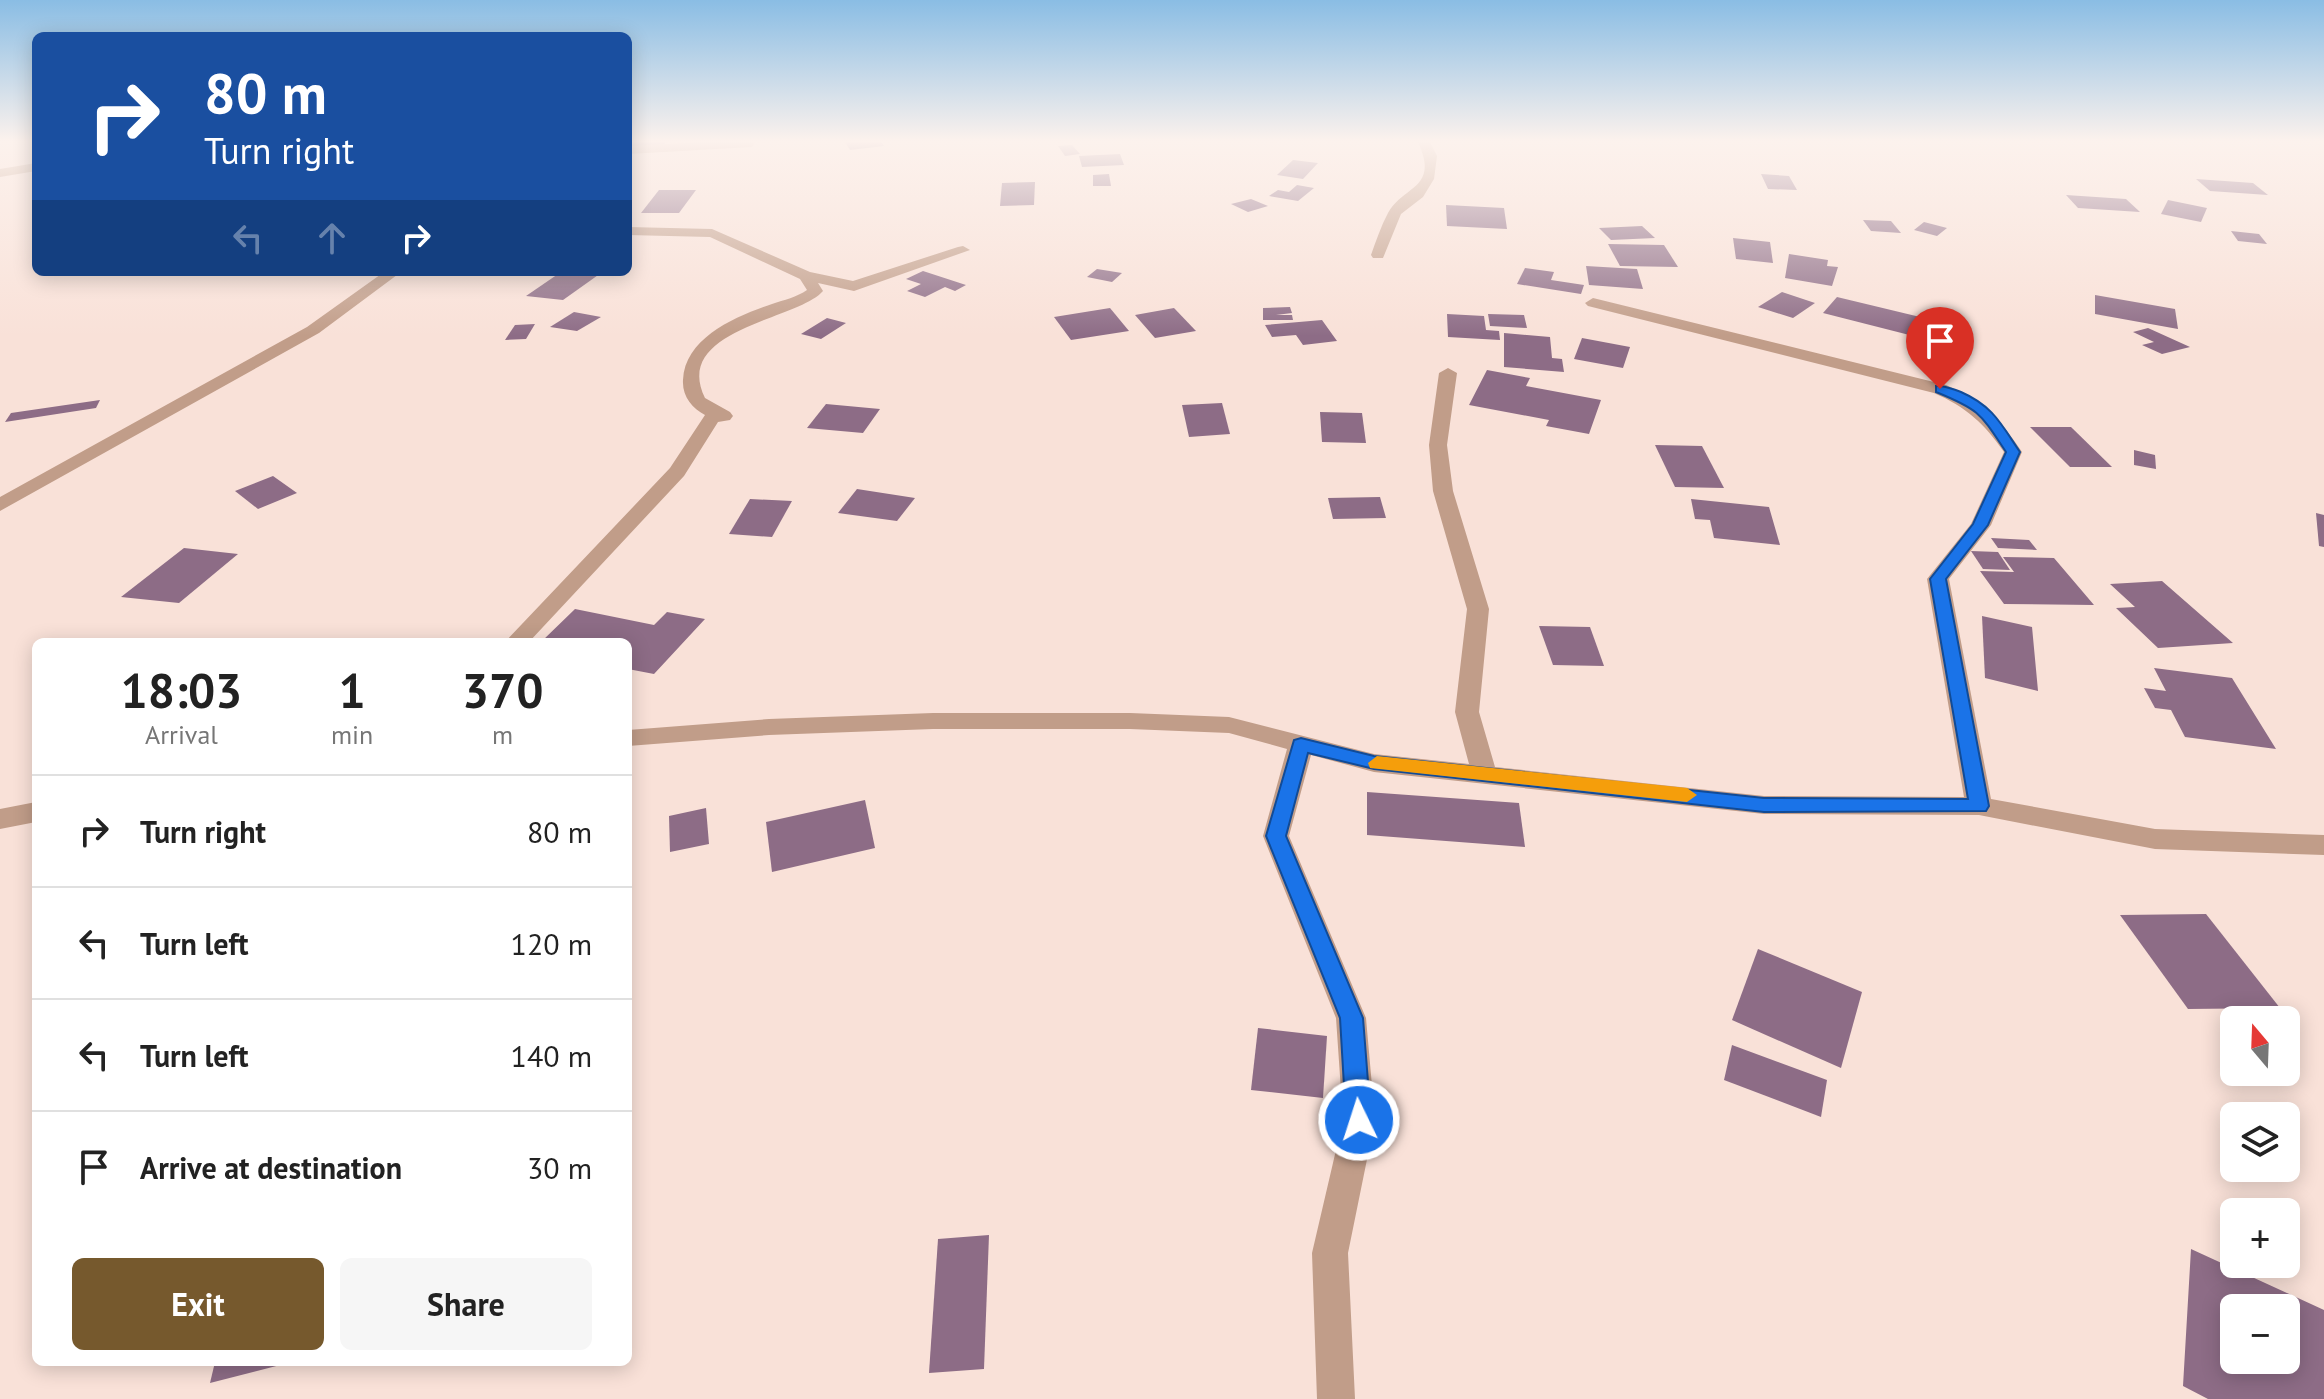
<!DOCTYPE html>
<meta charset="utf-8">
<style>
body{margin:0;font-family:"PT Sans",sans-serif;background:#f6f6f6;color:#222;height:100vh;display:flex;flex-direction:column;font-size:30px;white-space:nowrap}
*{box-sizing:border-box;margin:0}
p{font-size:26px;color:#767676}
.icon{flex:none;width:44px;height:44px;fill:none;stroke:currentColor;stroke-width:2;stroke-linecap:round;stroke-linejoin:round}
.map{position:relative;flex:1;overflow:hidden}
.sheet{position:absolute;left:32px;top:638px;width:600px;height:728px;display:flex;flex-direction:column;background:#fff;border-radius:12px;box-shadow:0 4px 20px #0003}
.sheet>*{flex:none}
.hud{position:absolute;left:32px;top:32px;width:600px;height:244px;border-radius:12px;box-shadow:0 4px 20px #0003;background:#1a4fa0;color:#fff;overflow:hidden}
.needle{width:52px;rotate:341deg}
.buttons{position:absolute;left:2220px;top:1006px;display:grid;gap:16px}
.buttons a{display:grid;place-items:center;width:80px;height:80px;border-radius:12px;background:#fff;box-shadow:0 4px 20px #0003;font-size:40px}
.pin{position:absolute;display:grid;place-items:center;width:68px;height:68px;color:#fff;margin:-82px -34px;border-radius:50% 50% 50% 0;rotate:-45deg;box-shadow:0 0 8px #0007}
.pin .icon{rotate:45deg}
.me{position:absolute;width:88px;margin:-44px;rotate:356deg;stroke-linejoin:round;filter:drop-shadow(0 0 6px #0008)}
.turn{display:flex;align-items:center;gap:28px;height:168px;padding:0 40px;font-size:36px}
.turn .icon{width:104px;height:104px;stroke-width:2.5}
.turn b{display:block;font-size:56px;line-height:68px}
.lanes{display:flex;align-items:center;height:76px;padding:0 40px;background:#0003;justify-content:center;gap:40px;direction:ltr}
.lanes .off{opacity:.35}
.eta{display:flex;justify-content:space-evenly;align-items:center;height:136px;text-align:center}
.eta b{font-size:48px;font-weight:700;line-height:56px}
.button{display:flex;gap:16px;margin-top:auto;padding:16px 40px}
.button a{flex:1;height:92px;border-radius:12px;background:#76592d;color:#fff;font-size:32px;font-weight:700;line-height:92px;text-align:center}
.button a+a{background:#f6f6f6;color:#222}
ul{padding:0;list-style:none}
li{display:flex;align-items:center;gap:24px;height:112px;padding:0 40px;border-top:2px solid #e0e0e0}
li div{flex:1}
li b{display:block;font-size:30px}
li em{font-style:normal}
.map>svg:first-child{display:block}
.building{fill:#8d6c86;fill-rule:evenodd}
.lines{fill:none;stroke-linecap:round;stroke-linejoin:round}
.minor{fill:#c19d89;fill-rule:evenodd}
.route{fill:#1a73e8;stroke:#114b97;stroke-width:2}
.slow{fill:#f59e0b}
</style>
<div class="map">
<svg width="2324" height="1399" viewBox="0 0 2324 1399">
<rect width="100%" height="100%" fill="#f9e1d8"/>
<g class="building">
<polygon points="631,140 666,140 664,145 628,147"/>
<polygon points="865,140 880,140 884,146 850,150 845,142"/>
<polygon points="1072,145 1080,154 1065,156 1058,146"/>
<polygon points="1120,154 1124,165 1082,167 1079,156"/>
<polygon points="1293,160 1318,163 1303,179 1277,175"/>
<polygon points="1109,174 1111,186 1093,186 1093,175"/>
<polygon points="1761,174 1789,176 1797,190 1768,189"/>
<polygon points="2196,179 2253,183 2268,195 2210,191"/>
<polygon points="1035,182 1034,205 1000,206 1002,183"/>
<polygon points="1297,185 1314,188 1298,201 1269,196 1278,190 1289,192"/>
<polygon points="659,190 696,190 679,213 641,213"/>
<polygon points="2066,195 2126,199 2140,212 2078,208"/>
<polygon points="1251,199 1268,206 1248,212 1231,204"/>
<polygon points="2168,200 2207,208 2201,222 2161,214"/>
<polygon points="1446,205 1504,208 1507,229 1447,226"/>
<polygon points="1863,220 1891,221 1901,233 1871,231"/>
<polygon points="1924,222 1947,228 1937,236 1914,230"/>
<polygon points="1642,226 1655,238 1611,240 1599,228"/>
<polygon points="2231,231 2259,234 2267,244 2238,241"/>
<polygon points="1733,238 1770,242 1773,263 1736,259"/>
<polygon points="1608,244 1664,245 1678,267 1620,266"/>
<polygon points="1789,254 1828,260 1827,266 1838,267 1832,286 1785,278"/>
<polygon points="1586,266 1637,269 1643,289 1589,285"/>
<polygon points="1525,268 1554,272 1551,280 1584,285 1581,294 1517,284"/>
<polygon points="1097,269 1122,273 1112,282 1087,277"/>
<polygon points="923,271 966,285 955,291 945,287 925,297 907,291 921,284 906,279"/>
<polygon points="561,272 601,273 563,300 526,296"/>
<polygon points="1782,292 1815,303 1793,318 1758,307"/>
<polygon points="2095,295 2175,309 2178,329 2095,314"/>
<polygon points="1837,297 1945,323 1933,341 1823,313"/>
<polygon points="1290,307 1292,313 1276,315 1292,315 1293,320 1263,320 1263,308"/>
<polygon points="1110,308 1129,331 1071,340 1054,317"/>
<polygon points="1174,308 1196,331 1155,338 1135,315"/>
<polygon points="574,312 601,317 577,331 550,327"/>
<polygon points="1447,314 1484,316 1486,330 1499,331 1500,340 1448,337"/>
<polygon points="1488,314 1524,315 1527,328 1490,326"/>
<polygon points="827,318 846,323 821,339 801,334"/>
<polygon points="1322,320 1337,341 1303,345 1296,335 1272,337 1265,325"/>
<polygon points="535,324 526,339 505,340 515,325"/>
<polygon points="2148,328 2190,347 2162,354 2142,345 2154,342 2133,332"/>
<polygon points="1504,333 1550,337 1552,358 1562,359 1564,372 1504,367"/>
<polygon points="1582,338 1630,347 1623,368 1574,359"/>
<polygon points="1487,370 1530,378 1526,386 1601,400 1589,434 1546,426 1549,420 1469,405"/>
<polygon points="100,400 96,408 5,422 11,413"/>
<polygon points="1222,403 1230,434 1189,437 1182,405"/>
<polygon points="826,404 880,409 863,433 807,428"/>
<polygon points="1320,412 1362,413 1366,443 1322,442"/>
<polygon points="2030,427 2071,427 2112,467 2070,467"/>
<polygon points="1655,445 1702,446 1724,488 1675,487"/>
<polygon points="2134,450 2155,455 2156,469 2134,465"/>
<polygon points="273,476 297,493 258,509 235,491"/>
<polygon points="857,489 915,498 897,521 838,513"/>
<polygon points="1380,497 1386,518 1333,519 1328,498"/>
<polygon points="750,499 792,501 772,537 729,534"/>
<polygon points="1691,499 1769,507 1780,545 1714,538 1710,520 1695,519"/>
<polygon points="2316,513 2324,515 2324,547 2319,546"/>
<polygon points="1991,538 2029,540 2037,550 1998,548"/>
<polygon points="184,548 238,554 179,603 121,597"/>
<polygon points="1971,551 1998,552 2010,570 1983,569"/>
<polygon points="2003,557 2054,558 2094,605 2004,604 1980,571 2014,572"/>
<polygon points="2162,581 2233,643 2158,648 2116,608 2135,607 2110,584"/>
<polygon points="575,609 654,625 667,612 705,619 654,674 628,669 628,642 541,642"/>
<polygon points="1982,616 2032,627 2038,691 1985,678"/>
<polygon points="1539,626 1590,627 1604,666 1553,665"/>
<polygon points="2154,668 2232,678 2276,749 2185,737 2171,710 2155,708 2144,688 2166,691"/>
<polygon points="1367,792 1519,803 1525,847 1367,835"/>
<polygon points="865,800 875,848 772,872 766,822"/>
<polygon points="706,808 709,844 670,852 669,816"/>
<polygon points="2206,914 2280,1008 2188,1009 2120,915"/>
<polygon points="1758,949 1862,992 1841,1068 1732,1020"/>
<polygon points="1258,1028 1327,1036 1323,1098 1251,1090"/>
<polygon points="1732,1045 1827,1080 1821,1117 1724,1080"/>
<polygon points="989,1235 984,1369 929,1373 938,1239"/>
<path d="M2191,1249L2324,1310V1399H2208L2183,1386ZM2234,1308H2286V1360H2234Z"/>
<polygon points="215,1362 288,1362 288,1363 210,1383"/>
</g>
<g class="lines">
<g class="minor">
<polygon points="748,140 754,144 752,147 628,154 628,146"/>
<path d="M1417,140H1429L1437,156L1434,179L1423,197L1401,214L1383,258H1373L1371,255C1376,241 1381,226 1388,213C1403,185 1441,189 1417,140Z"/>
<polygon points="36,163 36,171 0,177 0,169"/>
<path d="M628,227L712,229L810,272L853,281L958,247L963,246L970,250L854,291L818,283L823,291C798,320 671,329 705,398L730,412L733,416L730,420L718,422L684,476L529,642H505L670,468L705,415C692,408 682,396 683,380C685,337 737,316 772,304C784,300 797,297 807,290L800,279L710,237L628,235Z"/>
<polygon points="384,272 401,272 319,333 0,511 0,497 307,327"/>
<path d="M1593,298L1946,385C1985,402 1999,418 2022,452L1991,525L1949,579L1991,799L2155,829L2324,835V855L2155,849L1979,815L1764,814L1374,772L1311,755L1289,836L1366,1018L1375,1120L1348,1253L1355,1399H1317L1312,1253L1343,1120L1336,1018L1263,836L1287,749L1229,733L1130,729H933L769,735L628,746V730L769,719L933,713H1130L1229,717L1374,754L1469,764L1455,712L1467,609L1433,491L1429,445L1439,373L1448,368L1457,373L1447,445L1453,491L1489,609L1479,712L1495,767L1764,796L1964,797L1927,579L1971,524L2004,452C1984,423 1966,407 1934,393L1588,306L1585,303Z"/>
<polygon points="36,802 36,822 0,829 0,809"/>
</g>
</g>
<linearGradient id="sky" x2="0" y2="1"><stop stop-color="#8abde4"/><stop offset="0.42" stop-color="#fcf2ed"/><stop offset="1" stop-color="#fcf2ed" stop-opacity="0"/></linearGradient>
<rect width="2324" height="336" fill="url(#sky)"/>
<path class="route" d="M1936,386C1945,385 1952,389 1961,392C1993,406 2001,424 2020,452L1988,525L1946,579L1989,806L1986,811L1764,812L1374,769L1308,753L1286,836L1363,1018L1371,1120L1367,1128L1359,1131L1350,1128L1346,1120L1340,1018L1266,836L1294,740L1301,738L1374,756L1764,798L1968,799L1930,579L1973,524L2006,452C1980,413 1980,410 1936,392Z"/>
<polygon class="slow" points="1377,756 1687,788 1697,795 1687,802 1370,768 1368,763"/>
</svg>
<div class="buttons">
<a><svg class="needle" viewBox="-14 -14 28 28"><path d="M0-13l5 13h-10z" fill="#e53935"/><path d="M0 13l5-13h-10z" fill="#767676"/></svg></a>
<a><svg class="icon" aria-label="layers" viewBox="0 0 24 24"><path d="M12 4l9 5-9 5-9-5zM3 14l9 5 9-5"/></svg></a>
<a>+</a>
<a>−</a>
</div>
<div class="pin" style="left:1940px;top:389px;background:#d93025"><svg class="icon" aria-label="arrive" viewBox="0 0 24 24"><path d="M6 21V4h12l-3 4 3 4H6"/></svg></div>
<svg class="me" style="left:1359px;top:1120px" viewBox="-20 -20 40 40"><circle r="17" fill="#1a73e8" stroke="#fff" stroke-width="3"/><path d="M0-11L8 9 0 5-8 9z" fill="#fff"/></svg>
<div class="hud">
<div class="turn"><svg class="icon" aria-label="right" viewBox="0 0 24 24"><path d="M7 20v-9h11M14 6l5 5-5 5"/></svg><div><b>80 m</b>Turn right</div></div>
<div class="lanes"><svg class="icon off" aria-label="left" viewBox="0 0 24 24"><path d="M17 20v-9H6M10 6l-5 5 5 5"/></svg><svg class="icon off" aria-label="ahead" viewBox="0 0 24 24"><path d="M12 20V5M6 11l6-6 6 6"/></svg><svg class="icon" aria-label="right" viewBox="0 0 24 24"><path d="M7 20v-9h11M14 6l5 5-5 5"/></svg></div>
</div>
<section class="sheet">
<div class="eta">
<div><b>18:03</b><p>Arrival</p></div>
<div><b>1</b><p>min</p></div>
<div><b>370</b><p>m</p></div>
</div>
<ul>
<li><svg class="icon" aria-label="right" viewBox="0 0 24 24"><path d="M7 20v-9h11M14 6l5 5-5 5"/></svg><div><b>Turn right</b></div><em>80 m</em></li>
<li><svg class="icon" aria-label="left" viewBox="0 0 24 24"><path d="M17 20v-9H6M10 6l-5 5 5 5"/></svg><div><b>Turn left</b></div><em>120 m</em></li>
<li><svg class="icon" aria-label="left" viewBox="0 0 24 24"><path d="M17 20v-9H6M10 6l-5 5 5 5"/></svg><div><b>Turn left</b></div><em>140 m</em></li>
<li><svg class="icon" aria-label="arrive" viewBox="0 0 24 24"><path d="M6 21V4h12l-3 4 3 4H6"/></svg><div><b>Arrive at destination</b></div><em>30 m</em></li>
</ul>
<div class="button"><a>Exit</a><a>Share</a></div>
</section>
</div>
